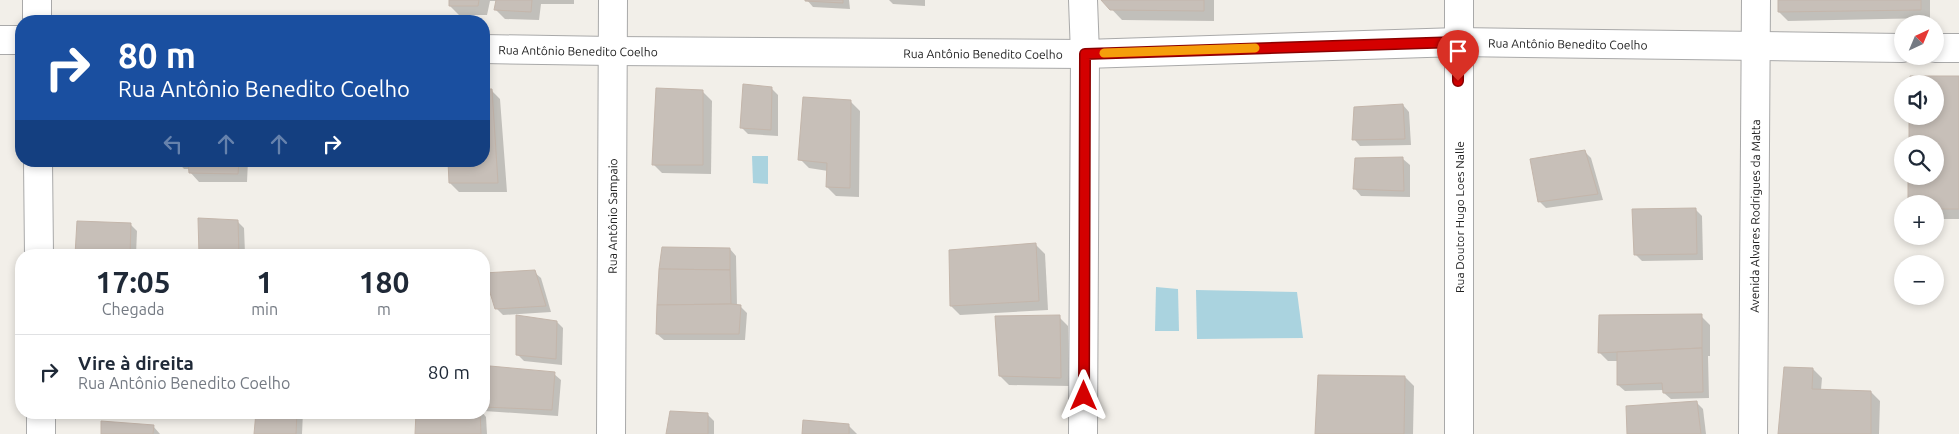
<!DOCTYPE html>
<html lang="pt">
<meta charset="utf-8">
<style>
body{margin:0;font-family:Ubuntu,sans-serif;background:#f6f6f7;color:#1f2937;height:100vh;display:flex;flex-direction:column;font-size:19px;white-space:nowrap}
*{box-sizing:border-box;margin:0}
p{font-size:16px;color:#747a83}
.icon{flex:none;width:28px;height:28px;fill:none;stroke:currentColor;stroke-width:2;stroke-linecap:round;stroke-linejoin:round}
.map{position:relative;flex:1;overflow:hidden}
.side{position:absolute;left:15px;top:249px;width:475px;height:170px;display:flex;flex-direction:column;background:#fff;border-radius:20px;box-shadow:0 2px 8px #0003}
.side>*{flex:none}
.guide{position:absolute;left:15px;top:15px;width:475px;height:152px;border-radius:20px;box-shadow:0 2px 8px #0003;background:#1a4fa0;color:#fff;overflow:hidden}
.needle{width:32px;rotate:44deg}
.buttons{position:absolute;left:1894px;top:15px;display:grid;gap:10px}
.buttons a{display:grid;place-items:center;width:50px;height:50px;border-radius:50%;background:#fff;box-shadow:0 2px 8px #0003;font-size:25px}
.pin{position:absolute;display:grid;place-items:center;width:42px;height:42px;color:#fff;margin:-51px -21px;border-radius:50% 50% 50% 0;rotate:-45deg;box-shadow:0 0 5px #0007}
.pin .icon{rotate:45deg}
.me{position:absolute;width:55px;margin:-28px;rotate:0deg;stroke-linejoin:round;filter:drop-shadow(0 0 4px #0008)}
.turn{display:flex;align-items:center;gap:18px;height:105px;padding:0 20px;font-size:22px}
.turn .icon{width:65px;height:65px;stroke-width:2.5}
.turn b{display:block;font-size:35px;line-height:42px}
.lanes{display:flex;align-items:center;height:48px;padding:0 20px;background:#0003;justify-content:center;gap:25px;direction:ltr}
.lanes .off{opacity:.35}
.eta{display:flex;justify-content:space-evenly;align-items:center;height:85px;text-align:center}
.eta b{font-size:30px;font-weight:700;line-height:35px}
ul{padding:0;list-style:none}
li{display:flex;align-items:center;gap:15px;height:75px;padding:0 20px;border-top:1px solid #e0e1e3}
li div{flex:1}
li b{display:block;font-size:19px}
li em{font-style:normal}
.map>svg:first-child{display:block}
.water{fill:#aad3df}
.shadow{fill:#0003}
.building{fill:#c7bfb8;stroke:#c4b6ab}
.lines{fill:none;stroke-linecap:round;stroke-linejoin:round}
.minor-casing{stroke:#a9a9a9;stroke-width:30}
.minor{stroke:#fff;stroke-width:28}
.route-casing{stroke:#8a0000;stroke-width:12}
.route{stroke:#d40000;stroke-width:9}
.slow{stroke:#f59e0b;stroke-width:9}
.labels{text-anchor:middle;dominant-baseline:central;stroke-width:4;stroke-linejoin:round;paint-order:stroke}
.street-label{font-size:12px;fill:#222;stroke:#fff}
</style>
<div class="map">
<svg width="1959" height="434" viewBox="0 0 1959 434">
<rect width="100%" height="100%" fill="#f2efe9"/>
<g class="water">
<polygon points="752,156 768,156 768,184 753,183"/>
<polygon points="1156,287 1178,289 1179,331 1155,331"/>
<polygon points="1196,290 1297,292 1303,338 1197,339"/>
</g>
<g class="shadow">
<polygon points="450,0 574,0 574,4 541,4 539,20 505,19 496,10 497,1 490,1 487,15 459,15 450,6"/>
<polygon points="807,0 849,0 850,9 813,7"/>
<polygon points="889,0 925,0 925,6 893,4"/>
<polygon points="1103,0 1214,0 1214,21 1122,20"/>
<polygon points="1780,0 1930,0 1930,18 1788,21 1779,12"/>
<polygon points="1959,77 1959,219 1935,219 1935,116"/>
<polygon points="771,88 778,95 778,136 748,134 741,127"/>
<polygon points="491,90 500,99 507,192 459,192 450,183 484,161 484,91"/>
<polygon points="703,92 712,101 711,174 662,173 653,164"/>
<polygon points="851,102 860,111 859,197 836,196 827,187 828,171 809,168 800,159"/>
<polygon points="1403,105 1409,112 1411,145 1360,146 1354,139"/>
<polygon points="1584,151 1591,158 1603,200 1546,208 1539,201"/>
<polygon points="1403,159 1410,165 1410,197 1361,196 1355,189"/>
<polygon points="177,161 248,161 247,182 199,182 190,172 190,169 184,169"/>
<polygon points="1695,209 1702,216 1703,260 1642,261 1635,254"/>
<polygon points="238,222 244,228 245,253 283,255 200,255"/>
<polygon points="130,224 137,231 136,255 76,255"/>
<polygon points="1036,245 1045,254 1048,310 960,315 951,306"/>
<polygon points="730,249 736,256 737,306 740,306 747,313 745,340 664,340 657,334"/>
<polygon points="534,272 541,278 551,312 503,315 496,308"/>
<polygon points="1701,316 1710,325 1710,356 1708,356 1709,398 1671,399 1664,393 1664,390 1625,391 1618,385 1618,361 1608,361 1599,352"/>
<polygon points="1059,317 1068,326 1069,386 1009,385 1000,376"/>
<polygon points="557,322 563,328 562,365 524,361 517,354"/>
<polygon points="1813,369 1822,378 1821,390 1871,392 1880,401 1879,434 1780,434"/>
<polygon points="484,373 489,378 554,374 561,380 558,416 484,411"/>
<polygon points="1405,377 1414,386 1413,434 1316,434"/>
<polygon points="1696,402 1703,409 1706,434 1628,434"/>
<polygon points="257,412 303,412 302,434 256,434"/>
<polygon points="418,412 482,412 486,417 487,434 416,434"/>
<polygon points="707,414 714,421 714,434 667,434"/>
<polygon points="848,425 857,434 804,434"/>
<polygon points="153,426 160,434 102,434"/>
</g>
<g class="building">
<polygon points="449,0 479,0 478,6 449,6"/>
<polygon points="496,0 532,0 531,12 494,10"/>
<polygon points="843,0 843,3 805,1 805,0"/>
<polygon points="1101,0 1204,0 1204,11 1110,10"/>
<polygon points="1778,0 1921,0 1921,10 1778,12"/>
<polygon points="1910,76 1959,76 1959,209 1935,209 1935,204 1908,204 1908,176 1935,176 1935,144 1909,144 1909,116 1935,116 1935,84 1910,84"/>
<polygon points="743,84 772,87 771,130 740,128"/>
<polygon points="656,88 703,90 703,165 652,165"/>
<polygon points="484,89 492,89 498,183 449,183 448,161 484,161"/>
<polygon points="803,97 851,100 850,188 826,187 827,163 798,160"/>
<polygon points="1403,104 1405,139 1352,140 1354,107"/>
<polygon points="1585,150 1598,194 1538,202 1530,159"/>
<polygon points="1403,157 1404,191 1353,189 1355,158"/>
<polygon points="188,161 239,161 238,174 189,173"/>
<polygon points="1696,208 1697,254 1634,255 1632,209"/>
<polygon points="198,218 238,220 239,255 199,255"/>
<polygon points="77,221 131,223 130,255 75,255"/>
<polygon points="1036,243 1039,301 950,306 949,250"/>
<polygon points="662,247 730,248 730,270 659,269"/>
<polygon points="246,251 282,253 282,255 246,255"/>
<polygon points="659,269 730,270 731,304 657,305"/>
<polygon points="535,270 546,306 495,309 484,273"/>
<polygon points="731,304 741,305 739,334 656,334 657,305"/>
<polygon points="1702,314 1702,348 1598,353 1599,315"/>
<polygon points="516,315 557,321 556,359 516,355"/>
<polygon points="1060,315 1061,378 999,376 995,316"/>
<polygon points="1702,348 1703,392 1663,393 1662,383 1617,385 1617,352"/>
<polygon points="490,366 555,372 552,410 484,407"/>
<polygon points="1784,367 1813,368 1812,389 1871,391 1871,434 1778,434"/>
<polygon points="1318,375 1405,376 1404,434 1315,434"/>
<polygon points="1697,401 1701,434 1627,434 1626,406"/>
<polygon points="670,411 708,413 708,434 666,434"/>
<polygon points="256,412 297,412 296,434 254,434"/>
<polygon points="416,412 480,412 481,434 415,434"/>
<polygon points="803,420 849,424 849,434 802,434"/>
<polygon points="101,421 154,425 153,434 101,434"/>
</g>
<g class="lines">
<g class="minor-casing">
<g id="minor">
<polyline points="1083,0 1085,54 1083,434"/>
<polyline points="1459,0 1459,434"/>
<polyline points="37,21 37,0"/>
<polyline points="0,40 21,40"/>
<polyline points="1935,48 1959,48"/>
<path id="s1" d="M484,49L612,51L1085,54L1458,42L1902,48"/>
<polyline points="38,161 39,255"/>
<polyline points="41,412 41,434"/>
<path id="s2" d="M611,434L613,0"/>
<path id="s3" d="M1753,434L1756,0"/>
</g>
</g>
<use href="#minor" class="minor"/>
</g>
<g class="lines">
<g class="route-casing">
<polyline id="route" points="1084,396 1085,54 1458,42 1458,81"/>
</g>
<use href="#route" class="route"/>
<polyline class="slow" points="1104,53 1255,48"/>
</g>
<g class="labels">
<g class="street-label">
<text stroke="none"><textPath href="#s1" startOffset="1084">Rua Antônio Benedito Coelho</textPath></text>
<text stroke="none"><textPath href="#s1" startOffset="94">Rua Antônio Benedito Coelho</textPath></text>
<text stroke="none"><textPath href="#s1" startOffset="499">Rua Antônio Benedito Coelho</textPath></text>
<text stroke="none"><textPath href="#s2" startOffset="218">Rua Antônio Sampaio</textPath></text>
<text transform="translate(1459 217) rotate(-90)">Rua Doutor Hugo Loes Nalle</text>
<text stroke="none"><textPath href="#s3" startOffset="218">Avenida Alvares Rodrigues da Matta</textPath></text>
</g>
</g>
</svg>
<div class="buttons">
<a><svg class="needle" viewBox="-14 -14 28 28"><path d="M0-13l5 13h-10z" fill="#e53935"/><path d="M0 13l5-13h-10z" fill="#747a83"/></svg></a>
<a><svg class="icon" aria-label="sound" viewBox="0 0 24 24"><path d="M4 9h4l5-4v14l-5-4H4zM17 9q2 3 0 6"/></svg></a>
<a><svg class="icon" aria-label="search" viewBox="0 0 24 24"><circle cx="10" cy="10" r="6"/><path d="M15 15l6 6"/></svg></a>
<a>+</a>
<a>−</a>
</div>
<div class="pin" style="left:1458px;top:81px;background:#d93025"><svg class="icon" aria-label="arrive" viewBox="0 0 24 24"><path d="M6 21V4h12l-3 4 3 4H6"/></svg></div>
<svg class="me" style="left:1084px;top:396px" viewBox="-20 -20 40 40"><path d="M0-17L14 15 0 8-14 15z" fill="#d40000" stroke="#fff" stroke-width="4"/></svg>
<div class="guide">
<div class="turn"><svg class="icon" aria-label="right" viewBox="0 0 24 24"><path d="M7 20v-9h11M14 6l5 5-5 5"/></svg><div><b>80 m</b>Rua Antônio Benedito Coelho</div></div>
<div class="lanes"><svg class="icon off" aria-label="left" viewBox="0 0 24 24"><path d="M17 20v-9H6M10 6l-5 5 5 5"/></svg><svg class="icon off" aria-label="ahead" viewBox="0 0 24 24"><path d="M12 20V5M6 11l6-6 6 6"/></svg><svg class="icon off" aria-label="ahead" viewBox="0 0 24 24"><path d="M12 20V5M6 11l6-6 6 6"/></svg><svg class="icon" aria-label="right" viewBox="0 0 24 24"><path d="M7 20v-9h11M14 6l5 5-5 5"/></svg></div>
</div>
<section class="side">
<div class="eta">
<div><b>17:05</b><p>Chegada</p></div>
<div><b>1</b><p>min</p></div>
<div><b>180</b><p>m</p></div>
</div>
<ul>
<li><svg class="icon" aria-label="right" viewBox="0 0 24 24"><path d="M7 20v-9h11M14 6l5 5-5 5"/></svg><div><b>Vire à direita</b><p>Rua Antônio Benedito Coelho</p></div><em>80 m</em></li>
</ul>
</section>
</div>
